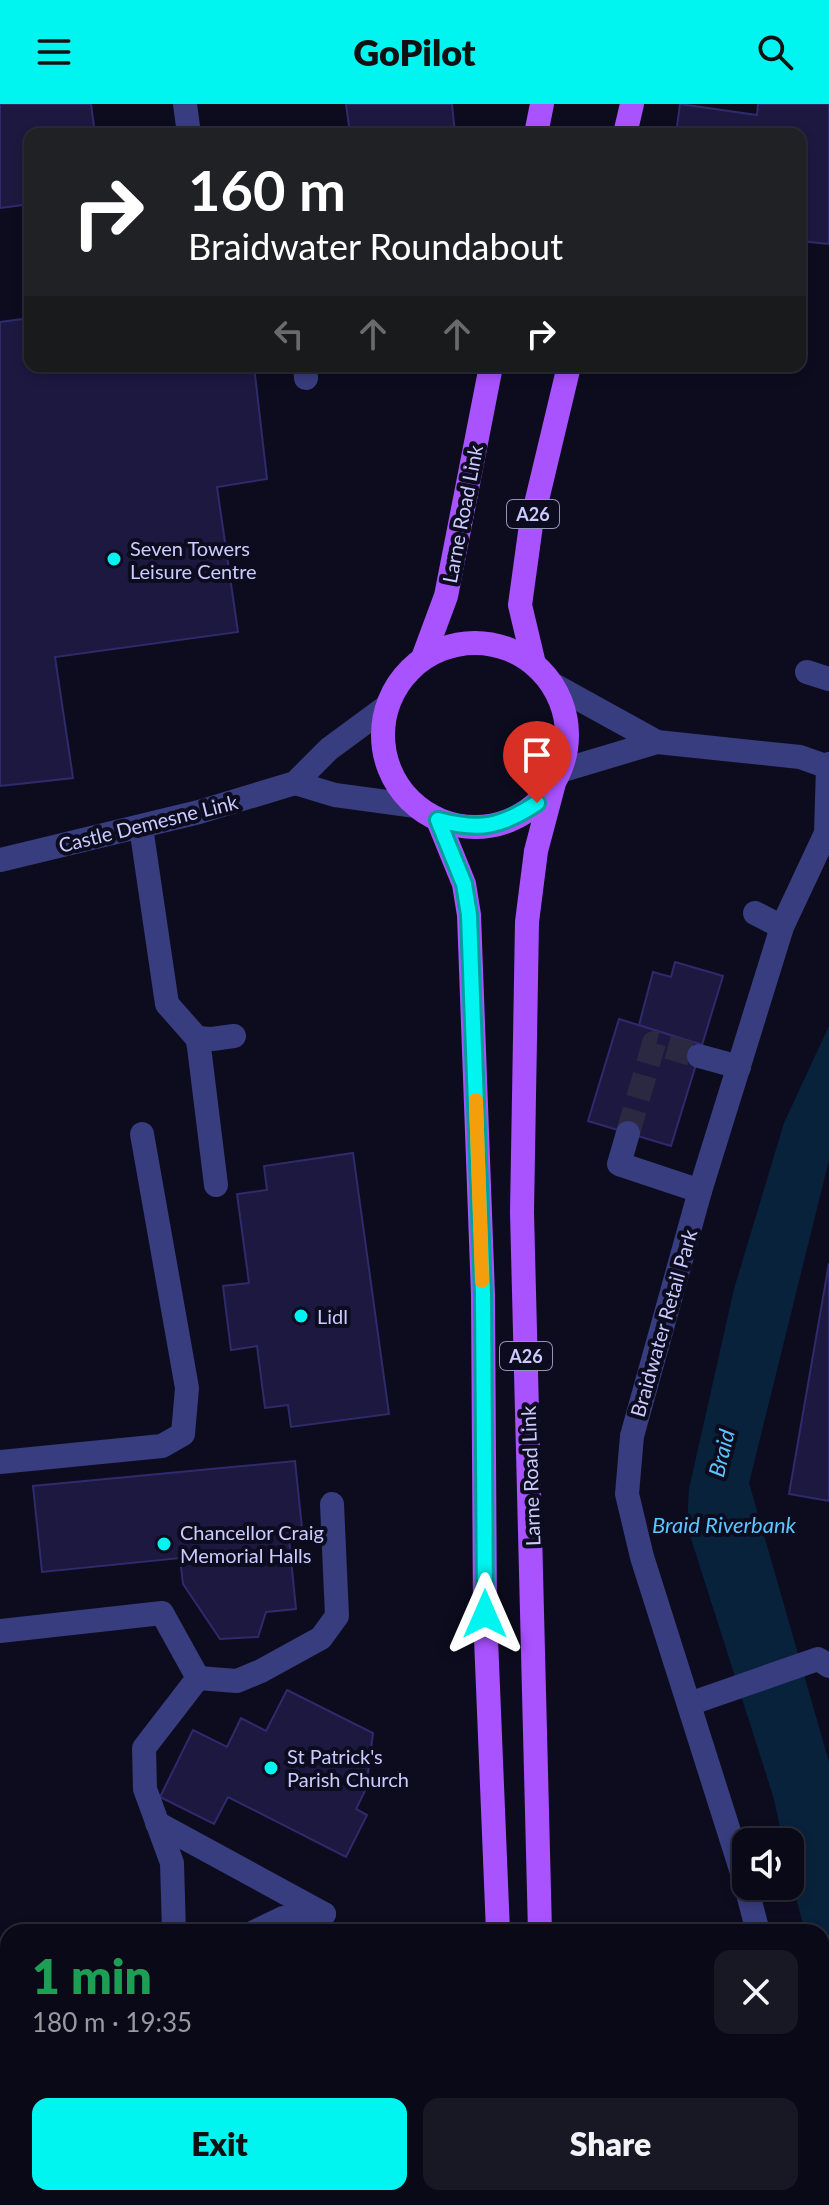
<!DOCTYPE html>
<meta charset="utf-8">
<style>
body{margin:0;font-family:Lato,sans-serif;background:#181724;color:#f1f3f6;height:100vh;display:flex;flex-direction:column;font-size:30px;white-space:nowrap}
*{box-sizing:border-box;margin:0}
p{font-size:26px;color:#999aa1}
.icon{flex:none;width:44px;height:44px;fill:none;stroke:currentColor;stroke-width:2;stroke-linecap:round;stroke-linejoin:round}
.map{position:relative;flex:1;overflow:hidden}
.sheet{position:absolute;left:0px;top:1820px;width:830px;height:282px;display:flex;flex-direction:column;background:#0a0917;border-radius:24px 24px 0 0;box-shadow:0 4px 12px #0003,0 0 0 2px #2a2a36}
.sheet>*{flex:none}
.hud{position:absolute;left:24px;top:24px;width:782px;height:244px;border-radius:16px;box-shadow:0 4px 12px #0003,0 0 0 2px #2a2a36;background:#202124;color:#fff;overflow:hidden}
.buttons{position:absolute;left:732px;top:1724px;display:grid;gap:16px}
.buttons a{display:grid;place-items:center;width:72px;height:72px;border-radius:16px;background:#0a0917;box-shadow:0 4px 12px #0003,0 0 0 2px #2a2a36;font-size:40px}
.pin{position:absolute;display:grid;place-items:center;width:68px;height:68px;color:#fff;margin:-82px -34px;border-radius:50% 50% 50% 0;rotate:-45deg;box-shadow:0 0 8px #0007}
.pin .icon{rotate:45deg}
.me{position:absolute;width:88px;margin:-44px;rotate:0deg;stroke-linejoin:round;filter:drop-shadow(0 0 6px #0008)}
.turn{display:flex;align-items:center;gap:28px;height:168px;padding:0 32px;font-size:36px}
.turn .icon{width:104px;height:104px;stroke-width:2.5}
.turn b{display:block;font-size:56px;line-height:68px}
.lanes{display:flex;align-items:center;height:76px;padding:0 32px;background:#0003;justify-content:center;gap:40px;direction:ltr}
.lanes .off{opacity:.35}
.round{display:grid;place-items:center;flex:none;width:84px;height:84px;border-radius:16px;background:#181724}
.overview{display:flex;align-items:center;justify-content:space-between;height:136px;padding:0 32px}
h1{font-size:48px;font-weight:800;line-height:60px;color:#1e9e55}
.cta{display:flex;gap:16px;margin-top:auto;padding:16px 32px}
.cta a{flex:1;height:92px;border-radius:16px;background:#00f5f0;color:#111;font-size:32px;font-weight:800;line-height:92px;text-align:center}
.cta a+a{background:#181724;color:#f1f3f6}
header{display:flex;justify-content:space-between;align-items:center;height:104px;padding:0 32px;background:#00f5f0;color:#111;font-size:36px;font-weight:800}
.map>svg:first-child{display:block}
.water{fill:#09223c}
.building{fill:#1c1840;stroke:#2f2a6c;stroke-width:2}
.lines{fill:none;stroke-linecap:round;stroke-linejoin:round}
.minor-tunnel{stroke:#2a2941;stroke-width:24;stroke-dasharray:24 12;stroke-linecap:butt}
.minor{stroke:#373d7e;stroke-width:24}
.major{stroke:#a952ff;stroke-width:24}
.route-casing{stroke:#009f9c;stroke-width:20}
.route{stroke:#00f5f0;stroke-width:14}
.slow{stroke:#f59e0b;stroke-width:14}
.poi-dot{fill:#00f5f0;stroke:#0d0c1f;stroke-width:3}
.labels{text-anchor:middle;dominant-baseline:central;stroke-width:8;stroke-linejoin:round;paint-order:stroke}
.shield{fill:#0d0c1f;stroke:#9292bc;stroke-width:2}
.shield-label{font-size:18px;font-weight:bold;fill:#cbcbff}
.street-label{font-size:20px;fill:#cbcbff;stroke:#0d0c1f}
.poi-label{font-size:20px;fill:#cbcbff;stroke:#0d0c1f;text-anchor:start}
.water-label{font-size:22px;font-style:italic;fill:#59c6ff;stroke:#0d0c1f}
</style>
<header><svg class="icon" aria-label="menu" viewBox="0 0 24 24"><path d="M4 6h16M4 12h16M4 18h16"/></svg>GoPilot<svg class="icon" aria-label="search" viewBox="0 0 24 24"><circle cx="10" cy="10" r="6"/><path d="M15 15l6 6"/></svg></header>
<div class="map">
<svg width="829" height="2101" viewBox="0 0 829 2101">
<rect width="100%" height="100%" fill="#0d0c1f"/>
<path class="water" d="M829,922V1056L749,1379L829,1658V1895L822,1875V1828H806C795,1793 790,1775 790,1738H783L774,1695L687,1422L689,1385L734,1185L784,1019Z"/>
<g class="building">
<polygon points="0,0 91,0 95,30 30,30 30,100 0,104"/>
<polygon points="346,0 452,0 455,30 350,30"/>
<polygon points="680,0 757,11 758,0 829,0 829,140 800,137 800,30 676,30"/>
<polygon points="30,214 30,262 254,262 267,375 217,383 238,528 55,553 73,674 0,682 0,218"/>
<polygon points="675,858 723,872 702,941 639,921 653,868 671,873"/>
<polygon points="619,915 702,941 671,1042 588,1017"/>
<polygon points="353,1049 389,1310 291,1323 288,1301 265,1304 257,1242 231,1246 223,1182 249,1179 237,1090 267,1086 264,1062"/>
<polygon points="829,1159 829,1397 789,1390"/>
<polygon points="295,1357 302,1424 288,1425 296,1505 266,1508 258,1533 220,1535 183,1480 180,1454 42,1468 33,1382"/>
<polygon points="287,1586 373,1629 366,1685 356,1705 367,1711 346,1753 228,1693 214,1720 160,1693 193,1626 227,1643 241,1614 266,1627"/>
<polygon points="822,2010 829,2033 829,2101 670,2101 668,2094 822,2094"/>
</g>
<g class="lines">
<polyline class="minor-tunnel" points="628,1029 654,939 699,952"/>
<g class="minor">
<polyline points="185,0 189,30"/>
<polyline points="305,262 306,274"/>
<polyline points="807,568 829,575"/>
<polyline points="552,580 657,638"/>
<polyline points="560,667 657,638 800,653 828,663 829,660"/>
<polyline points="295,679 335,691 416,702"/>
<polyline points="141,723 167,900 197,934 199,943 216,1081"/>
<polyline points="0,756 199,708 295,679 329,645 386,603"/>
<polyline points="755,809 782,823"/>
<polyline points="197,934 212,935 234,932"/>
<polyline points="699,952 739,963"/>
<polyline points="628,1029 619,1060 700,1087"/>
<polyline points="0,1358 162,1342 183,1330 187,1284 142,1030"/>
<polyline points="0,1527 162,1509 198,1574 144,1644 145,1685 172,1759 174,1828"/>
<polyline points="198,1574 237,1577 261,1567 321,1534 337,1512 332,1400"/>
<polyline points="689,1600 818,1555 829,1562"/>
<polyline points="157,1719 324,1810"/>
<polyline points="746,1781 642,1453 627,1390 632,1332 700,1087 782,823 826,729 828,663"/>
<polyline points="746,1782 758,1828"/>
<polyline points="254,1828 283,1814 324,1810"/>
<polyline points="0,1881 8,1953"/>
<polyline points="822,1968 829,1979"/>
<polyline points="0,1980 8,1980"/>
<polyline points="117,2101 119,2094"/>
</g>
<g class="major">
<polyline points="536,30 542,0"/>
<polyline points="625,30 632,0"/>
<circle cx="475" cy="631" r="92"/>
<polyline points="423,554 446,492 491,262"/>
<polyline points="534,560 520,501 531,421 569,262"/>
<polyline points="438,716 464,780 469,811 483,1191 485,1510 498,1828"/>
<polyline points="540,1828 522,1108 527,818 536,747 554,679"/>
<polyline points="518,2094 518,2101"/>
<polyline points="556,2094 557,2101"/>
</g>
</g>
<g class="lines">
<g class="route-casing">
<path id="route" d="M485,1510L483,1191L469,811L464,780L438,716C480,727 501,723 537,699"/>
</g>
<use href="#route" class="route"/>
<polyline class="slow" points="476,996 482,1177"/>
</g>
<g class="poi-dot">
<circle cx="114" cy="455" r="8"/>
<circle cx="301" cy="1212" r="8"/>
<circle cx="164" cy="1440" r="8"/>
<circle cx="271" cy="1664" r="8"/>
</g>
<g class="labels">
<g class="shield">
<rect x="507" y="396" width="52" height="28" rx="6"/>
<rect x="500" y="1238" width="52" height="28" rx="6"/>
</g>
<g class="shield-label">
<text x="533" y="410">A26</text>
<text x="526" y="1252">A26</text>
</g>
<g class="street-label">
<text transform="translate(462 410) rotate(-79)">Larne Road Link</text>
<text transform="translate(148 719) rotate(-14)">Castle Demesne Link</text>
<text transform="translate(663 1219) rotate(-74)">Braidwater Retail Park</text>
<text transform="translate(530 1372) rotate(-92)">Larne Road Link</text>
</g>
<g class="poi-label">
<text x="130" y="444">Seven Towers<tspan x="130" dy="23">Leisure Centre</tspan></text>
<text x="317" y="1212">Lidl</text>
<text x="180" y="1428">Chancellor Craig<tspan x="180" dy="23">Memorial Halls</tspan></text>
<text x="287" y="1652">St Patrick's<tspan x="287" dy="23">Parish Church</tspan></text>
</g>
<g class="water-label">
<text transform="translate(721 1349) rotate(-76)">Braid</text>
<text x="724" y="1420">Braid Riverbank</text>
</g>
</g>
</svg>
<div class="buttons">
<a><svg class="icon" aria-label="sound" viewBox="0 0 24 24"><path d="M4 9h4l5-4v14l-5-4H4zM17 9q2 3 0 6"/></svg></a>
</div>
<div class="pin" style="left:537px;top:699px;background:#d93025"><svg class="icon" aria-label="arrive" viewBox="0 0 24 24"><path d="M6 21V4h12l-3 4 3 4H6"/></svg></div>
<svg class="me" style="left:485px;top:1510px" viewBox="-20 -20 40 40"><path d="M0-17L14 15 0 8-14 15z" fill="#00f5f0" stroke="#fff" stroke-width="4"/></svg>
<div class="hud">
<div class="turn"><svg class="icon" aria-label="right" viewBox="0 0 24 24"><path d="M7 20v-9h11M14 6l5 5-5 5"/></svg><div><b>160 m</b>Braidwater Roundabout</div></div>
<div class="lanes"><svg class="icon off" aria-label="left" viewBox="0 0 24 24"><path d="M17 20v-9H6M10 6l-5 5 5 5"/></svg><svg class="icon off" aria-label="ahead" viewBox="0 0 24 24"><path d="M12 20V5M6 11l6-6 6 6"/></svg><svg class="icon off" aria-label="ahead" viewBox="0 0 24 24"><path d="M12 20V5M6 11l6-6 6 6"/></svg><svg class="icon" aria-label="right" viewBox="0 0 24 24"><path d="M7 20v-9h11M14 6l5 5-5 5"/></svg></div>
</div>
<section class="sheet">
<div class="overview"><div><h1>1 min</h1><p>180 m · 19:35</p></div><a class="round"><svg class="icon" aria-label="close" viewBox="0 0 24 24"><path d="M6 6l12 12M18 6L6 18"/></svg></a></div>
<div class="cta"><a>Exit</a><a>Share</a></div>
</section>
</div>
